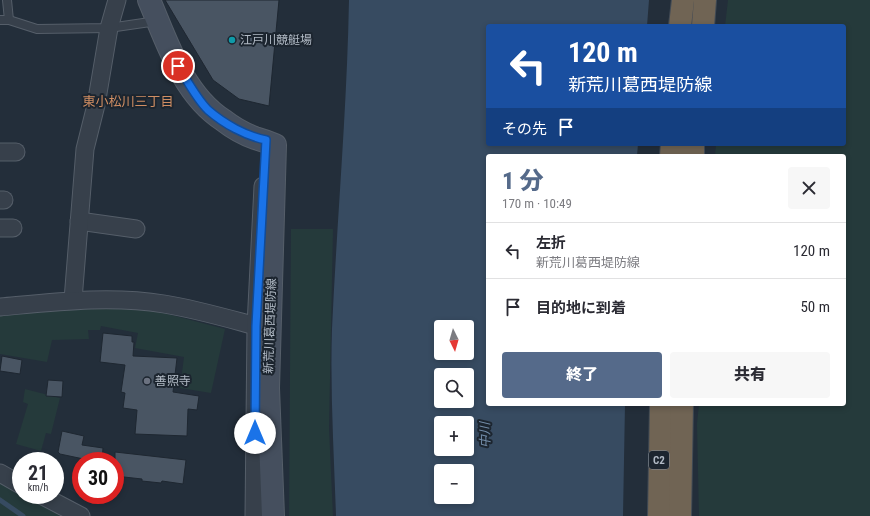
<!DOCTYPE html>
<html lang="ja">
<meta charset="utf-8">
<style>
body{margin:0;font-family:"Roboto Condensed","Noto Sans JP",sans-serif;background:#f7f7f7;color:#2b2b33;height:100vh;display:flex;flex-direction:column;font-size:15px;white-space:nowrap}
*{box-sizing:border-box;margin:0}
p{font-size:13px;color:#7c7c81}
.icon{flex:none;width:22px;height:22px;fill:none;stroke:currentColor;stroke-width:2;stroke-linecap:round;stroke-linejoin:round}
.map{position:relative;flex:1;overflow:hidden}
.side{position:absolute;left:486px;top:154px;width:360px;height:252px;display:flex;flex-direction:column;background:#fff;border-radius:4px;box-shadow:0 2px 6px #0003}
.side>*{flex:none}
.banner{position:absolute;left:486px;top:24px;width:360px;height:122px;border-radius:4px;box-shadow:0 2px 6px #0003;background:#1a4fa0;color:#fff;overflow:hidden}
.needle{width:26px;rotate:175deg}
.controls{position:absolute;left:434px;top:320px;display:grid;gap:8px}
.controls a{display:grid;place-items:center;width:40px;height:40px;border-radius:4px;background:#fff;box-shadow:0 2px 6px #0003;font-size:20px}
.speed{position:absolute;left:12px;top:452px;display:flex;gap:8px;font-size:20px;font-weight:700;text-align:center}
.speed>*{display:grid;place-content:center;width:52px;height:52px;border-radius:50%;background:#fff;box-shadow:0 2px 6px #0003;line-height:1}
.speed small{font-size:10px;font-weight:400}
.speed .limit{border:6px solid #d22;background:#fff;color:#111}
.pin{position:absolute;display:grid;place-items:center;width:34px;height:34px;color:#fff;margin:-17px;border:2px solid #fff;border-radius:50%;box-shadow:0 1px 4px #0007}
.me{position:absolute;width:44px;margin:-22px;rotate:0deg;stroke-linejoin:round;filter:drop-shadow(0 0 3px #0008)}
.turn{display:flex;align-items:center;gap:14px;height:84px;padding:0 16px;font-size:18px}
.turn .icon{width:52px;height:52px;stroke-width:2.5}
.turn b{display:block;font-size:28px;line-height:34px}
.then{display:flex;align-items:center;height:38px;padding:0 16px;background:#0003;gap:8px;font-size:15px}
.round{display:grid;place-items:center;flex:none;width:42px;height:42px;border-radius:4px;background:#f7f7f7}
.head{display:flex;align-items:center;justify-content:space-between;height:68px;padding:0 16px}
h1{font-size:24px;font-weight:800;line-height:30px;color:#556a8a}
.primary-button{display:flex;gap:8px;margin-top:auto;padding:8px 16px}
.primary-button a{flex:1;height:46px;border-radius:4px;background:#556a8a;color:#fff;font-size:16px;font-weight:800;line-height:46px;text-align:center}
.primary-button a+a{background:#f7f7f7;color:#2b2b33}
ul{padding:0;list-style:none}
li{display:flex;align-items:center;gap:12px;height:56px;padding:0 16px;border-top:1px solid #e1e1e2}
li div{flex:1}
li b{display:block;font-size:15px}
li em{font-style:normal}
.map>svg:first-child{display:block}
.green{fill:#253a3b}
.water{fill:#374b61;fill-rule:evenodd}
.lines{fill:none;stroke-linecap:round;stroke-linejoin:round}
.stream{stroke:#374b61;stroke-width:5}
.building{fill:#495563;stroke:#1e2731}
.lane-casing{stroke:#555e69;stroke-width:10}
.street-casing{stroke:#555e69;stroke-width:19}
.secondary-casing{stroke:#555e69;stroke-width:24}
.highway-casing{stroke:#424b55;stroke-width:24}
.lane{stroke:#37404b;stroke-width:8}
.street{stroke:#37404b;stroke-width:17}
.secondary{stroke:#454f5e;stroke-width:22}
.highway{stroke:#706454;stroke-width:22}
.route-casing{stroke:#114b97;stroke-width:10}
.route{stroke:#1a73e8;stroke-width:7}
.culture-dot{fill:#0f9aa8;stroke:#1c252f;stroke-width:1.5}
.worship-dot{fill:#6b7280;stroke:#1c252f;stroke-width:1.5}
.labels{text-anchor:middle;dominant-baseline:central;stroke-width:4;stroke-linejoin:round;paint-order:stroke}
.shield{fill:#1c252f;stroke:#858e99;stroke-width:1}
.shield-label{font-size:11px;font-weight:bold;fill:#b2bbc6}
.poi-label{font-size:12px;fill:#b2bbc6;stroke:#1c252f;text-anchor:start}
.street-label{font-size:12px;fill:#b2bbc6;stroke:#1c252f}
.neighbourhood-label{font-size:13px;fill:#d08e63;stroke:#1c252f}
.water-label{font-size:13px;font-style:italic;fill:#738da9;stroke:#1c252f}
</style>
<div class="map">
<svg width="870" height="516" viewBox="0 0 870 516">
<rect width="100%" height="100%" fill="#232e3a"/>
<g class="green">
<polygon points="728,0 870,0 870,516 699,516 697,424 699,404 844,404 844,156 715,156 716,144 844,144 844,26 725,26"/>
<polygon points="291,229 333,229 329,428 333,516 289,516"/>
<polygon points="115,308 152,310 225,329 211,393 180,388 184,357 135,348 138,333 101,326 100,330 88,330 89,339 52,340 47,362 0,354 0,315 80,309"/>
<polygon points="25,389 60,398 51,434 46,433 41,451 16,444 28,404 23,402"/>
<polygon points="0,479 21,490 21,495 31,495 70,516 0,516"/>
</g>
<path class="water" d="M349,0H649L647,26H488V144H638L637,156H488V404H625L623,516H336C334,454 330,391 332,329C337,219 347,110 349,0ZM441,327H467V353H441ZM441,375H467V401H441ZM441,423H467V449H441ZM441,471H467V497H441Z"/>
<g class="lines">
<polyline class="stream" points="0,500 23,516"/>
</g>
<g class="building">
<polygon points="165,0 279,0 269,106 239,99 213,80"/>
<polygon points="103,333 132,336 132,342 134,342 133,356 177,358 173,392 199,396 197,410 188,409 187,436 135,434 137,410 123,408 125,393 121,392 125,365 100,362"/>
<polygon points="2,356 22,360 20,374 0,371"/>
<polygon points="48,380 63,381 62,397 46,396"/>
<polygon points="62,431 84,436 82,445 103,448 102,461 93,461 60,454 58,452"/>
<polygon points="115,452 186,460 183,484 162,481 161,483 142,481 142,479 115,476"/>
</g>
<g class="lines">
<g class="lane-casing">
<g id="lane">
<polyline points="7,0 9,20"/>
<polyline points="0,20 9,20 37,29 109,28 157,21"/>
</g>
</g>
<g class="street-casing">
<g id="street">
<polyline points="0,152 16,152"/>
<polyline points="0,200 4,200"/>
<polyline points="79,221 136,229"/>
<polyline points="0,228 13,228"/>
<polyline points="73,300 85,149 96,105 109,28 117,0"/>
<path d="M0,307C54,302 110,295 164,304C195,309 226,318 256,326"/>
<polyline points="0,473 21,485"/>
<polyline points="41,495 81,516"/>
<polyline points="254,516 256,326 263,186"/>
</g>
</g>
<g class="secondary-casing">
<path id="secondary" d="M149,0C167,42 183,94 223,120C232,127 244,134 255,138C262,140 268,142 275,145L268,388L273,516"/>
</g>
<g class="highway-casing">
<g id="highway">
<polyline points="680,26 683,0"/>
<polyline points="703,26 705,0"/>
<polyline points="671,156 672,144"/>
<polyline points="693,156 693,144"/>
<polyline points="659,516 661,404"/>
<polyline points="680,516 682,404"/>
</g>
</g>
<use href="#lane" class="lane"/>
<use href="#street" class="street"/>
<use href="#secondary" class="secondary"/>
<use href="#highway" class="highway"/>
</g>
<g class="lines">
<g class="route-casing">
<path id="route" d="M178,66C187,80 196,98 208,110C224,124 246,136 266,140L256,326L255,433"/>
</g>
<use href="#route" class="route"/>
</g>
<circle class="culture-dot" cx="232" cy="40" r="4"/>
<circle class="worship-dot" cx="147" cy="381" r="4"/>
<g class="labels">
<rect class="shield" x="649" y="451" width="20" height="18" rx="3"/>
<g class="shield-label">
<text x="659" y="460">C2</text>
</g>
<g class="poi-label">
<text x="240" y="40">江戸川競艇場</text>
<text x="155" y="381">善照寺</text>
</g>
<g class="street-label">
<text transform="translate(270 326) rotate(-88)">新荒川葛西堤防線</text>
</g>
<g class="neighbourhood-label">
<text x="128" y="101">東小松川三丁目</text>
</g>
<g class="water-label">
<text transform="translate(485 435) rotate(-91)">中川</text>
</g>
</g>
</svg>
<div class="controls">
<a><svg class="needle" viewBox="-14 -14 28 28"><path d="M0-13l5 13h-10z" fill="#e53935"/><path d="M0 13l5-13h-10z" fill="#7c7c81"/></svg></a>
<a><svg class="icon" aria-label="search" viewBox="0 0 24 24"><circle cx="10" cy="10" r="6"/><path d="M15 15l6 6"/></svg></a>
<a>+</a>
<a>−</a>
</div>
<div class="speed"><div>21<small>km/h</small></div><div class="limit">30</div></div>
<div class="pin" style="left:178px;top:66px;background:#d93025"><svg class="icon" aria-label="arrive" viewBox="0 0 24 24"><path d="M6 21V4h12l-3 4 3 4H6"/></svg></div>
<svg class="me" style="left:255px;top:433px" viewBox="-20 -20 40 40"><circle r="19" fill="#fff"/><path d="M0-13L10 11 0 6-10 11z" fill="#1a73e8"/></svg>
<div class="banner">
<div class="turn"><svg class="icon" aria-label="left" viewBox="0 0 24 24"><path d="M17 20v-9H6M10 6l-5 5 5 5"/></svg><div><b>120 m</b>新荒川葛西堤防線</div></div>
<div class="then">その先<svg class="icon" aria-label="arrive" viewBox="0 0 24 24"><path d="M6 21V4h12l-3 4 3 4H6"/></svg></div>
</div>
<section class="side">
<div class="head"><div><h1>1 分</h1><p>170 m · 10:49</p></div><a class="round"><svg class="icon" aria-label="close" viewBox="0 0 24 24"><path d="M6 6l12 12M18 6L6 18"/></svg></a></div>
<ul>
<li><svg class="icon" aria-label="left" viewBox="0 0 24 24"><path d="M17 20v-9H6M10 6l-5 5 5 5"/></svg><div><b>左折</b><p>新荒川葛西堤防線</p></div><em>120 m</em></li>
<li><svg class="icon" aria-label="arrive" viewBox="0 0 24 24"><path d="M6 21V4h12l-3 4 3 4H6"/></svg><div><b>目的地に到着</b></div><em>50 m</em></li>
</ul>
<div class="primary-button"><a>終了</a><a>共有</a></div>
</section>
</div>
